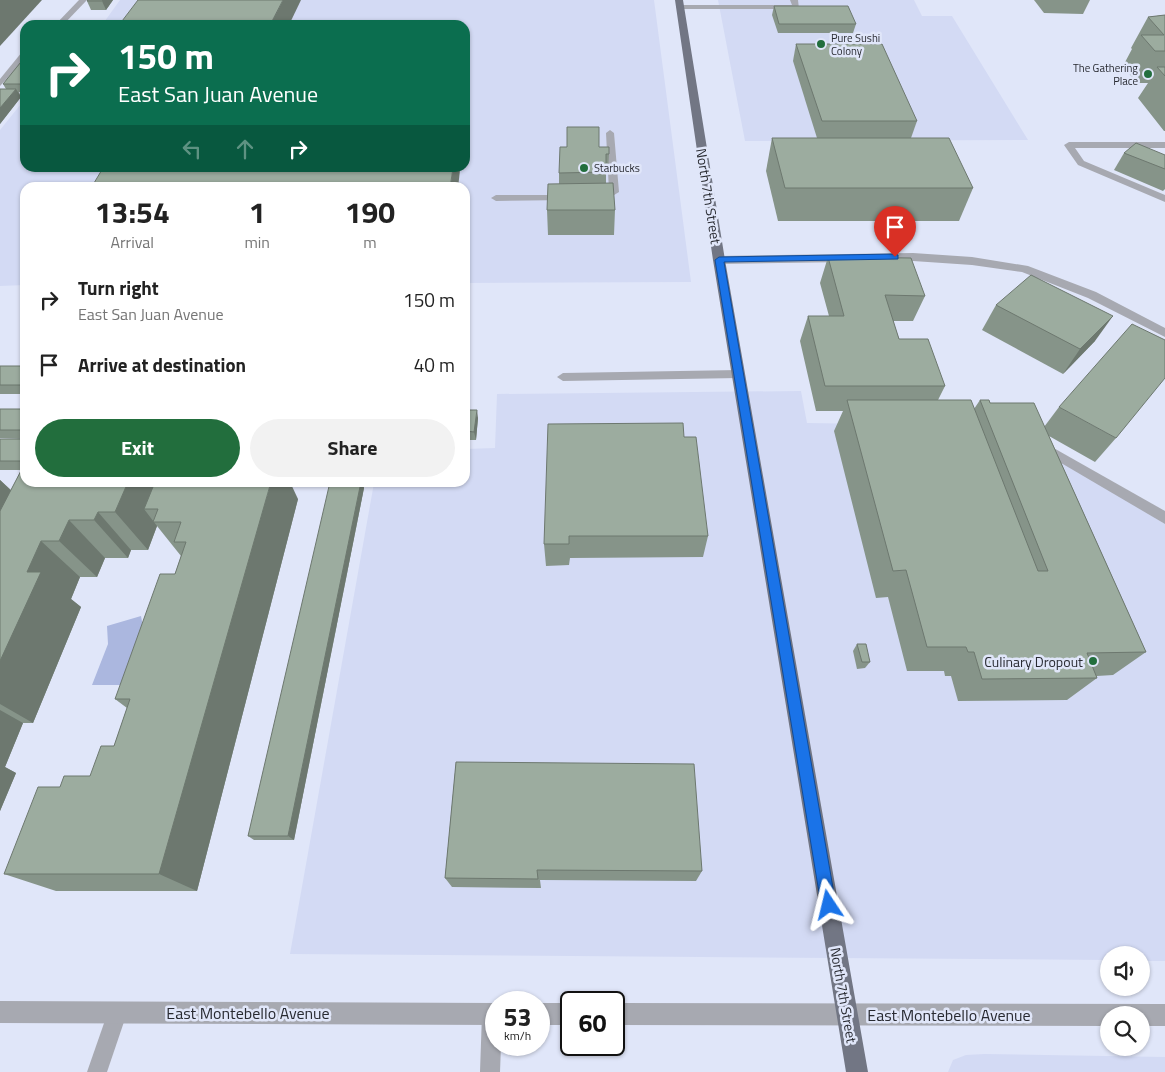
<!DOCTYPE html>
<style>
body{margin:0;font-family:"Titillium Web",sans-serif;background:#f2f2f2;color:#222;height:100vh;display:flex;flex-direction:column;font-size:19px;white-space:nowrap}
*{box-sizing:border-box;margin:0}
p{font-size:16px;color:#767676}
.icon{flex:none;width:28px;height:28px;fill:none;stroke:currentColor;stroke-width:2;stroke-linecap:round;stroke-linejoin:round}
.map{position:relative;flex:1;overflow:hidden}
.side{position:absolute;left:20px;top:182px;width:450px;height:305px;display:flex;flex-direction:column;background:#fff;border-radius:15px;box-shadow:0 1px 4px #0004}
.side>*{flex:none}
.hud{position:absolute;left:20px;top:20px;width:450px;height:152px;border-radius:15px;box-shadow:0 1px 4px #0004;background:#0b6e4f;color:#fff;overflow:hidden}
.buttons{position:absolute;left:1100px;top:946px;display:grid;gap:10px}
.buttons a{display:grid;place-items:center;width:50px;height:50px;border-radius:50%;background:#fff;box-shadow:0 1px 4px #0004;font-size:25px}
.speed{position:absolute;left:485px;top:991px;display:flex;gap:10px;font-size:25px;font-weight:700;text-align:center}
.speed>*{display:grid;place-content:center;width:65px;height:65px;border-radius:50%;background:#fff;box-shadow:0 1px 4px #0004;line-height:1}
.speed small{font-size:12px;font-weight:400}
.speed .limit{border:2px solid #111;border-radius:8px;background:#fff;color:#111}
.pin{position:absolute;display:grid;place-items:center;width:42px;height:42px;color:#fff;margin:-51px -21px;border-radius:50% 50% 50% 0;rotate:-45deg;box-shadow:0 0 5px #0007}
.pin .icon{rotate:45deg}
.me{position:absolute;width:55px;margin:-28px;rotate:350deg;stroke-linejoin:round;filter:drop-shadow(0 0 4px #0008)}
.turn{display:flex;align-items:center;gap:18px;height:105px;padding:0 15px;font-size:22px}
.turn .icon{width:65px;height:65px;stroke-width:2.5}
.turn b{display:block;font-size:35px;line-height:42px}
.lanes{display:flex;align-items:center;height:48px;padding:0 15px;background:#0003;justify-content:center;gap:25px;direction:ltr}
.lanes .off{opacity:.35}
.eta{display:flex;justify-content:space-evenly;align-items:center;height:85px;text-align:center}
.eta b{font-size:30px;font-weight:700;line-height:35px}
.primary-button{display:flex;gap:10px;margin-top:auto;padding:10px 15px}
.primary-button a{flex:1;height:58px;border-radius:30px;background:#226e3d;color:#fff;font-size:20px;font-weight:700;line-height:58px;text-align:center}
.primary-button a+a{background:#f2f2f2;color:#222}
ul{padding:0;list-style:none}
li{display:flex;align-items:center;gap:15px;height:65px;padding:0 15px}
li div{flex:1}
li b{display:block;font-size:19px}
li em{font-style:normal}
.map>svg:first-child{display:block}
.built{fill:#d3daf4}
.water{fill:#abb7df}
.lines{fill:none;stroke-linecap:round;stroke-linejoin:round}
.service{fill:#a7a9b1;fill-rule:evenodd}
.minor{fill:#a7a9b1;fill-rule:evenodd}
.primary{fill:#727684;fill-rule:evenodd}
.wall{fill:#869489}
.shaded-wall{fill:#6d786f}
.building{fill:#9cac9f;stroke:#6d786f}
.route{fill:#1a73e8;stroke:#114b97}
.poi-dot{fill:#226e3d;stroke:#e0e6f9;stroke-width:2}
.labels{text-anchor:middle;dominant-baseline:central;stroke-width:5;stroke-linejoin:round;paint-order:stroke}
.far-poi-label{font-size:11px;fill:#282a31;stroke:#e0e6f9;text-anchor:start}
.street-label{font-size:14px;fill:#282a31;stroke:#e0e6f9}
.poi-label{font-size:14px;fill:#282a31;stroke:#e0e6f9;text-anchor:end}
.near-street-label{font-size:16px;fill:#282a31;stroke:#e0e6f9}
</style>
<div class="map">
<svg width="1165" height="1072" viewBox="0 0 1165 1072">
<rect width="100%" height="100%" fill="#e0e6f9"/>
<g class="built">
<polygon points="120,0 654,0 691,282 465,283 465,188 25,188 25,285 0,286 0,130 25,99 25,168 465,168 465,25 102,25"/>
<polygon points="718,0 914,0 922,16 952,16 1028,140 745,141"/>
<polygon points="801,391 807,423 1003,426 1165,524 1165,961 1141,961 1141,955 1109,955 1109,960 290,954 374,483 465,482 465,449 495,448 497,394"/>
<polygon points="985,1054 1165,1057 1165,1072 948,1072 953,1060 966,1055"/>
</g>
<polygon class="water" points="141,616 144,632 126,685 92,685 108,644 107,626"/>
<g class="lines">
<g class="service">
<polygon points="79,0 87,0 63,25 55,25"/>
<polygon points="790,0 798,0 799,9 680,9 676,7 680,5 792,5"/>
<polygon points="22,52 25,52 25,59 0,86 0,79"/>
<polygon points="610,130 614,133 619,192 606,200 601,197 609,191 606,133"/>
<polygon points="1069,142 1165,142 1165,148 1075,148 1084,161 1165,195 1165,202 1078,165 1064,145"/>
<polygon points="565,195 570,198 568,200 496,201 491,198 496,195"/>
<polygon points="739,370 745,374 739,378 563,381 557,377 563,373"/>
<polygon points="1043,442 1165,511 1165,524 1039,450 1037,447 1039,444"/>
<polygon points="117,1003 124,1006 127,1013 107,1072 87,1072 110,1006"/>
<polygon points="492,1004 496,1006 496,1045 501,1045 500,1072 480,1072 482,1014 485,1007"/>
</g>
<g class="minor">
<polygon points="913,253 972,257 1028,266 1096,292 1165,328 1165,337 1088,298 1022,272 972,265 913,261 719,264 713,260 719,256"/>
<polygon points="0,1001 496,1003 496,1025 0,1023"/>
<rect x="539" y="1003" width="32" height="22"/>
<polygon points="614,1003 1165,1004 1165,1026 1141,1026 1141,1015 1109,1015 1109,1026 614,1025"/>
</g>
<polygon class="primary" points="675,0 683,0 725,260 868,1072 846,1072 713,260"/>
</g>
<g class="wall">
<polygon points="113,0 106,10 91,10 87,1"/>
<polygon points="1034,0 1090,0 1083,14 1044,13"/>
<polygon points="774,6 856,24 853,33 778,33 772,15"/>
<polygon points="1165,15 1165,131 1164,131 1138,98 1148,83 1137,83 1123,66 1132,49 1131,48 1148,17"/>
<polygon points="796,44 917,121 911,138 817,138 793,61"/>
<polygon points="25,57 25,92 19,92 21,97 0,124 0,89 6,89 3,84"/>
<polygon points="772,138 973,188 959,221 778,221 766,171"/>
<polygon points="599,147 609,154 608,172 606,172 606,184 615,210 614,235 548,235 547,210 559,184 559,173"/>
<polygon points="1124,153 1165,155 1165,189 1163,191 1114,170"/>
<polygon points="828,257 925,296 913,321 893,321 899,339 945,386 938,400 974,409 980,400 990,403 1044,427 1059,407 1116,438 1095,462 1049,436 1146,652 1113,675 1097,676 1097,678 1067,700 958,701 951,676 945,676 944,671 907,671 888,597 876,598 834,431 843,411 816,411 800,341 808,316 829,316 820,283"/>
<polygon points="996,305 1095,341 1063,374 982,330"/>
<rect x="0" y="366" width="25" height="28"/>
<polygon points="0,409 25,409 25,439 0,438"/>
<polygon points="465,410 478,418 476,440 465,440"/>
<polygon points="684,437 708,536 703,557 570,558 569,565 546,566 544,544"/>
<polygon points="0,439 25,439 25,482 298,499 197,891 56,891 4,874 60,787 90,776 114,746 127,708 115,699 175,574 181,556 157,526 148,550 131,550 128,558 105,558 97,577 80,577 71,599 81,607 33,723 23,723 5,767 16,773 0,811 0,480 11,490 22,470 0,470"/>
<polygon points="361,482 362,482 364,488 294,840 254,840 248,836"/>
<polygon points="857,644 870,662 865,668 857,669 853,651"/>
<polygon points="456,762 702,871 696,881 540,880 541,888 452,887 445,878"/>
</g>
<g class="shaded-wall">
<polygon points="0,0 42,0 0,46"/>
<polygon points="103,0 113,0 106,10 102,1"/>
<polygon points="283,0 301,0 289,25 270,25"/>
<polygon points="25,80 25,89 22,84"/>
<polygon points="16,89 21,97 0,124 0,108"/>
<polygon points="453,168 460,168 460,170 458,188 450,188"/>
<polygon points="1113,316 1095,341 1063,374 1080,349"/>
<polygon points="477,410 478,418 476,440 474,432"/>
<polygon points="0,480 24,503 0,551"/>
<polygon points="128,482 155,482 158,509 144,509 157,526 148,550 115,512"/>
<polygon points="271,482 290,482 298,499 197,891 159,874"/>
<polygon points="361,482 362,482 364,488 294,840 288,836"/>
<polygon points="98,512 131,550 128,558 94,520"/>
<polygon points="69,520 105,558 97,577 59,541"/>
<polygon points="41,541 80,577 71,599 81,607 33,723 0,704 0,661 27,572"/>
<polygon points="0,710 23,723 5,767 16,773 0,811"/>
</g>
<g class="building">
<polygon points="88,0 103,0 102,1 87,1"/>
<polygon points="138,0 283,0 270,25 119,25"/>
<polygon points="774,6 848,6 856,24 779,24"/>
<polygon points="1165,15 1165,51 1155,51 1141,35 1164,35 1148,17"/>
<polygon points="57,24 83,25 56,25"/>
<polygon points="796,44 882,44 917,121 822,121"/>
<polygon points="25,57 25,80 22,84 3,84"/>
<polygon points="1157,67 1165,67 1165,76"/>
<polygon points="0,89 16,89 0,108"/>
<polygon points="567,127 599,127 599,147 609,147 609,154 606,154 606,172 559,173 560,147 567,147"/>
<polygon points="772,138 949,138 973,188 785,188"/>
<polygon points="1136,143 1165,155 1165,169 1124,153"/>
<polygon points="103,168 453,168 450,188 91,188"/>
<polygon points="613,183 615,210 547,210 548,184"/>
<polygon points="828,257 911,258 925,296 885,295 899,339 928,339 945,386 825,386 808,316 844,316"/>
<polygon points="1031,275 1113,316 1080,349 996,305"/>
<polygon points="1132,324 1165,340 1165,378 1116,438 1059,407"/>
<rect x="0" y="366" width="25" height="19"/>
<polygon points="847,400 971,400 1038,571 1048,571 980,400 989,400 990,403 1034,403 1146,652 1087,653 1097,678 982,679 974,652 968,652 966,647 927,647 906,570 893,571"/>
<rect x="0" y="409" width="25" height="21"/>
<polygon points="465,410 477,410 474,432 465,431"/>
<polygon points="683,423 684,437 696,437 708,536 569,536 569,544 544,544 548,424"/>
<rect x="0" y="439" width="25" height="22"/>
<polygon points="25,463 25,482 128,482 115,512 98,512 94,520 69,520 59,541 41,541 27,572 41,572 0,661 0,511"/>
<polygon points="155,482 271,482 159,874 4,874 38,787 60,787 64,776 90,776 101,746 114,746 130,699 115,699 160,574 175,574 186,542 174,542 181,522 153,522 158,509 144,509"/>
<polygon points="330,482 361,482 288,836 248,836"/>
<polygon points="857,644 866,644 870,662 862,662"/>
<polygon points="456,762 694,764 702,871 537,870 538,879 445,878"/>
</g>
<polygon class="route" points="895,254 898,255 898,259 724,262 836,905 834,910 829,912 824,910 821,905 715,260 719,257"/>
<g class="poi-dot">
<circle cx="821" cy="44" r="5"/>
<circle cx="1148" cy="74" r="5"/>
<circle cx="584" cy="168" r="5"/>
<circle cx="1093" cy="661" r="5"/>
</g>
<g class="labels">
<g class="far-poi-label">
<text x="831" y="38">Pure Sushi<tspan x="831" dy="13">Colony</tspan></text>
<text x="1138" y="68" text-anchor="end">The Gathering<tspan x="1138" dy="13">Place</tspan></text>
<text x="594" y="168">Starbucks</text>
</g>
<g class="street-label">
<text transform="translate(709 196) rotate(81)">North 7th Street</text>
<text transform="translate(844 995) rotate(80)">North 7th Street</text>
</g>
<g class="poi-label">
<text x="1083" y="661">Culinary Dropout</text>
</g>
<g class="near-street-label">
<text x="248" y="1013">East Montebello Avenue</text>
<text x="949" y="1015">East Montebello Avenue</text>
</g>
</g>
</svg>
<div class="buttons">
<a><svg class="icon" aria-label="sound" viewBox="0 0 24 24"><path d="M4 9h4l5-4v14l-5-4H4zM17 9q2 3 0 6"/></svg></a>
<a><svg class="icon" aria-label="search" viewBox="0 0 24 24"><circle cx="10" cy="10" r="6"/><path d="M15 15l6 6"/></svg></a>
</div>
<div class="speed"><div>53<small>km/h</small></div><div class="limit">60</div></div>
<div class="pin" style="left:895px;top:257px;background:#d93025"><svg class="icon" aria-label="arrive" viewBox="0 0 24 24"><path d="M6 21V4h12l-3 4 3 4H6"/></svg></div>
<svg class="me" style="left:829px;top:905px" viewBox="-20 -20 40 40"><path d="M0-17L14 15 0 8-14 15z" fill="#1a73e8" stroke="#fff" stroke-width="4"/></svg>
<div class="hud">
<div class="turn"><svg class="icon" aria-label="right" viewBox="0 0 24 24"><path d="M7 20v-9h11M14 6l5 5-5 5"/></svg><div><b>150 m</b>East San Juan Avenue</div></div>
<div class="lanes"><svg class="icon off" aria-label="left" viewBox="0 0 24 24"><path d="M17 20v-9H6M10 6l-5 5 5 5"/></svg><svg class="icon off" aria-label="ahead" viewBox="0 0 24 24"><path d="M12 20V5M6 11l6-6 6 6"/></svg><svg class="icon" aria-label="right" viewBox="0 0 24 24"><path d="M7 20v-9h11M14 6l5 5-5 5"/></svg></div>
</div>
<section class="side">
<div class="eta">
<div><b>13:54</b><p>Arrival</p></div>
<div><b>1</b><p>min</p></div>
<div><b>190</b><p>m</p></div>
</div>
<ul>
<li><svg class="icon" aria-label="right" viewBox="0 0 24 24"><path d="M7 20v-9h11M14 6l5 5-5 5"/></svg><div><b>Turn right</b><p>East San Juan Avenue</p></div><em>150 m</em></li>
<li><svg class="icon" aria-label="arrive" viewBox="0 0 24 24"><path d="M6 21V4h12l-3 4 3 4H6"/></svg><div><b>Arrive at destination</b></div><em>40 m</em></li>
</ul>
<div class="primary-button"><a>Exit</a><a>Share</a></div>
</section>
</div>
